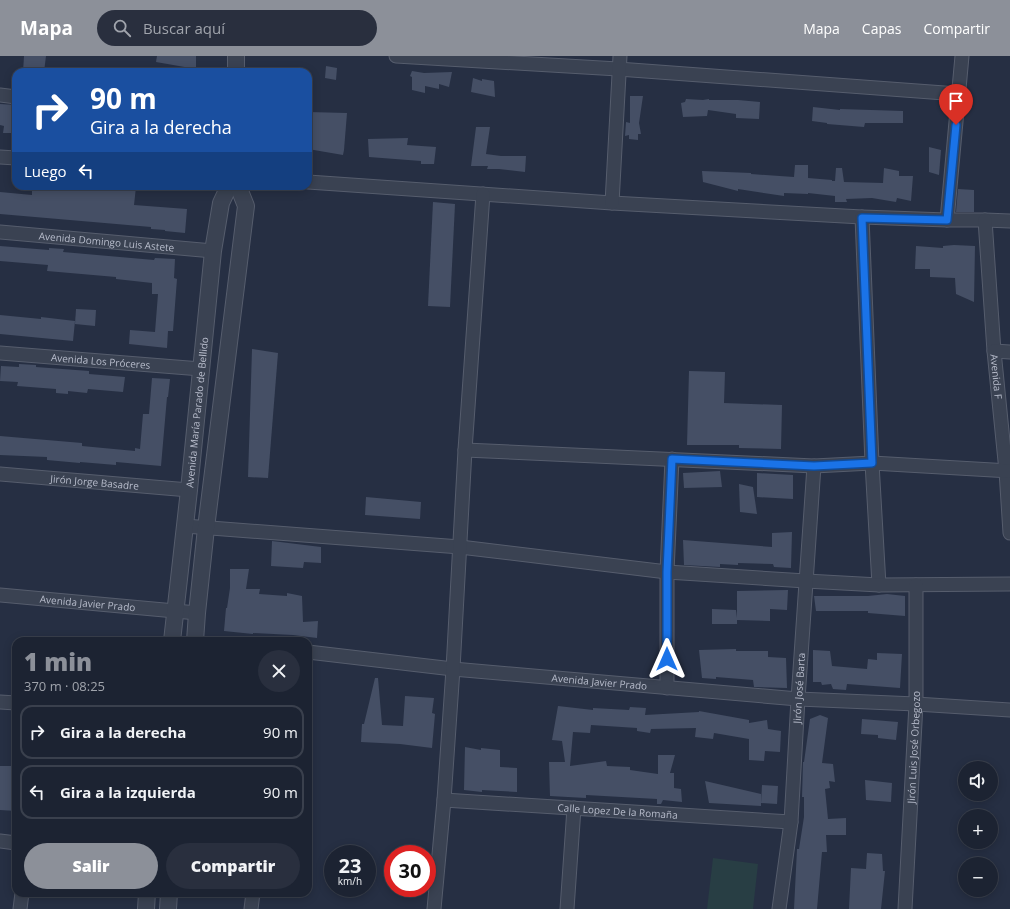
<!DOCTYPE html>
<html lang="es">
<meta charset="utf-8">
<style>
body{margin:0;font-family:"Open Sans",sans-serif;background:#292f3e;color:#f1f3f6;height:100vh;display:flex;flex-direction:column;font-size:15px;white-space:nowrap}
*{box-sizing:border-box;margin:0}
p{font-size:13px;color:#a0a4ac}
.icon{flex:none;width:22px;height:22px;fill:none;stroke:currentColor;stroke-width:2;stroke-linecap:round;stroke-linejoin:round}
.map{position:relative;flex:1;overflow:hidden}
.details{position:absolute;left:12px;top:581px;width:300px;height:260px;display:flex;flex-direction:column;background:#1c2332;border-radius:12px;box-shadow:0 2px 10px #0003,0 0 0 1px #3a404d}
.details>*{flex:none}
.banner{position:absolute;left:12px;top:12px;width:300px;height:122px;border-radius:12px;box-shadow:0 2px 10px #0003,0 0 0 1px #3a404d;background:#1a4fa0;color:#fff;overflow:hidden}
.controls{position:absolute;left:958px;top:705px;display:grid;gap:8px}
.controls a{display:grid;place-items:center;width:40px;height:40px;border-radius:50%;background:#1c2332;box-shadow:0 2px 10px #0003,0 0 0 1px #3a404d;font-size:20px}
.speed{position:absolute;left:324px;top:789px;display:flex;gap:8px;font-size:20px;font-weight:700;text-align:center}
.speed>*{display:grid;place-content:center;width:52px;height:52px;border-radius:50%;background:#1c2332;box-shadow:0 2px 10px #0003,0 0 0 1px #3a404d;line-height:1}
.speed small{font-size:10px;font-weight:400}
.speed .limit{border:6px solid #d22;background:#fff;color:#111}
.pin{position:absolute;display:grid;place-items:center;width:34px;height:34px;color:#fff;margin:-41px -17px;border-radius:50% 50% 50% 0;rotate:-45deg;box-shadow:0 0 4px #0007}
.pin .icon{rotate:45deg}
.me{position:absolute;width:44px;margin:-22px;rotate:0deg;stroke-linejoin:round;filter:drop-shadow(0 0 3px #0008)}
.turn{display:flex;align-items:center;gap:14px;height:84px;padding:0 12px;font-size:18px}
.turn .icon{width:52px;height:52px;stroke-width:2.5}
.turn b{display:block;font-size:28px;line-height:34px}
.then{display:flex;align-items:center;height:38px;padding:0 12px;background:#0003;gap:8px;font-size:15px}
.round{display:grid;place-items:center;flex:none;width:42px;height:42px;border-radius:21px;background:#292f3e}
.summary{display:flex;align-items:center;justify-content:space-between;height:68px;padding:0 12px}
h1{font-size:24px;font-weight:800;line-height:30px;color:#8c9099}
.button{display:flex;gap:8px;margin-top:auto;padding:8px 12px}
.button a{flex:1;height:46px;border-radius:24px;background:#8c9099;color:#fff;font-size:16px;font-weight:800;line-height:46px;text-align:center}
.button a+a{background:#292f3e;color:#f1f3f6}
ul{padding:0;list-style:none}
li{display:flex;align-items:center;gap:12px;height:54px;margin:0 8px 6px;padding:0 4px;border:2px solid #3a404d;border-radius:12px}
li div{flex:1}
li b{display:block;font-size:15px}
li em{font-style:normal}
header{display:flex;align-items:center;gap:24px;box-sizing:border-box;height:56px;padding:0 20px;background:#8c9099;color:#fff}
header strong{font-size:19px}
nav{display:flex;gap:22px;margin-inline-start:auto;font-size:14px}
.search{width:280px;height:36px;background:#292f3e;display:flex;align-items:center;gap:10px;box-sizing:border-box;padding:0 14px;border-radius:22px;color:#a0a4ac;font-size:15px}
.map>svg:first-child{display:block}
.green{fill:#283e44}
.building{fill:#454f65}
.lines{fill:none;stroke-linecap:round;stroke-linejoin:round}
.minor-casing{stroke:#565d6d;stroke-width:15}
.tertiary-casing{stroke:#565d6d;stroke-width:18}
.minor{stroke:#3a4252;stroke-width:13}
.tertiary{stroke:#3a4252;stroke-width:16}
.route-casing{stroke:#114b97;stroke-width:10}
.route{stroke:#1a73e8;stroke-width:7}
.labels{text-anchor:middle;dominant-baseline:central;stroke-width:4;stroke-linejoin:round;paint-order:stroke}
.street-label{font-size:10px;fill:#b8bdcc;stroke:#1f2738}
</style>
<header>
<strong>Mapa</strong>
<div class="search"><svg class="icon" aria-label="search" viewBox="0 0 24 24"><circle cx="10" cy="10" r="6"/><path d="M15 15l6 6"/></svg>Buscar aquí</div>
<nav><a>Mapa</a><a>Capas</a><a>Compartir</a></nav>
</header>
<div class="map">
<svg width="1010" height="853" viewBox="0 0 1010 853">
<rect width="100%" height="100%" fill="#262f43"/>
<polygon class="green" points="713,802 758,808 753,853 707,853"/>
<g class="building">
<polygon points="24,0 46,0 44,16 23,16"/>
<polygon points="157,0 196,0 196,13 156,6"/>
<polygon points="326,10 337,12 336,24 325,22"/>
<polygon points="412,15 424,17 452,16 449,31 439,28 439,33 425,30 425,37 412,34 412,21 410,20"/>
<polygon points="473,22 482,25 482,23 494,25 495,41 471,36"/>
<polygon points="630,40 643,40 639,67 641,78 638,78 638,84 629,83 629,79 625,80 626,66 630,67"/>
<polygon points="686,43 703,44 709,43 709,44 738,44 760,46 759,63 736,62 736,58 708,54 707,60 683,61 681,47 685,46"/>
<polygon points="0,48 16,49 16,77 3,77 4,70 0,69"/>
<polygon points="813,51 840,54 840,53 903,55 903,67 865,67 864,71 827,68 827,67 812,65"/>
<polygon points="308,56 347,57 344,94 343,99 308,93"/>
<polygon points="476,71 490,71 486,98 501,100 526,100 525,116 499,113 487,113 488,110 471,110"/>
<polygon points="408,82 407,89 436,91 434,108 421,108 421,105 369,101 368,83"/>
<polygon points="929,91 941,94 939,119 929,116"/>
<polygon points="795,109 808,109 808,122 832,124 832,125 835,125 836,112 842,112 844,126 883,127 884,112 899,115 899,120 913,120 911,145 897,142 896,146 872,142 846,143 847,146 835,146 835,140 808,137 808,138 784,137 784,140 738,133 738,135 703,126 702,115 751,117 751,118 794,121"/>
<polygon points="32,130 126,130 136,131 134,149 187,153 185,177 165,175 165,174 151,173 151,171 0,158 0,136 32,139"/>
<polygon points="958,133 974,134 974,156 956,156"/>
<polygon points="433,146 455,148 450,251 428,250"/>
<polygon points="954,189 975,190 974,246 956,238 955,222 930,221 930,213 915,213 916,190 943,192 943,190"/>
<polygon points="0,190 49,194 49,192 64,193 63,196 154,204 155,202 175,203 174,222 177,223 173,275 168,275 167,292 129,288 130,274 155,276 158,238 152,238 152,227 116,223 116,221 47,215 48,209 0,205"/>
<polygon points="76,253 96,254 95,270 75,268"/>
<polygon points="0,259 41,263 41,261 75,265 73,285 0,278"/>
<polygon points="252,293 278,297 268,422 248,421"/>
<polygon points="19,308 36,309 36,311 89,315 89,318 125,321 123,336 88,333 87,337 68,335 68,338 56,337 56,333 17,330 18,326 0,325 1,310 19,311"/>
<polygon points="689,315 725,316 724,347 782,349 781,393 739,392 739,389 687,389"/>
<polygon points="152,322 170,323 168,341 167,341 161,410 116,406 116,409 80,406 80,407 47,404 47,401 0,399 0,380 82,387 82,390 135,395 135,392 140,393 143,358 149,358"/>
<polygon points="720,415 722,431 684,432 683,417"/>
<polygon points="757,417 793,419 793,443 757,441"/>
<polygon points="739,428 753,431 757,458 740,456"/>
<polygon points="366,441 421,446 420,463 365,459"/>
<polygon points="792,476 791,512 774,511 773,508 738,507 738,509 720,508 720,511 684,509 683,484 772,491 772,477"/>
<polygon points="272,485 321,491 321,507 304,506 303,512 271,510"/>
<polygon points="230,513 249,513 246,533 260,533 259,538 287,540 287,537 302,540 303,566 318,565 317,582 293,579 253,577 253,578 224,575 226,552 227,552 230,532"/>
<polygon points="788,534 787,554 770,553 770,565 737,564 737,568 712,568 712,553 736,554 737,562 737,535"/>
<polygon points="887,538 905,540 905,560 868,557 868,555 816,555 814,540 868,540"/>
<polygon points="736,593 736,595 768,595 768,601 786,602 787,632 754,631 753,624 716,621 716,623 702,622 699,594"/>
<polygon points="813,594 830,595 832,610 867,613 868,603 877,604 877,597 902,598 900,632 847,628 846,634 833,633 831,628 822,629 821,626 813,626"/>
<polygon points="375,622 378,622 382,669 403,670 405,640 434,642 432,657 435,658 432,692 400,688 361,686 362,668 364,668"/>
<polygon points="558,650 593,654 593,652 629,654 630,651 646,652 645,659 699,656 699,655 749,664 749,667 767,664 768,673 781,675 780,696 765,695 764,705 749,704 749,683 714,677 713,683 695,681 696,672 651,673 650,677 637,675 637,672 591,669 590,677 573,676 570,710 606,705 607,710 630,711 630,714 658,718 658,699 675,699 670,717 674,717 674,732 681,733 682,746 663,744 661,748 657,748 657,743 586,739 586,742 550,740 549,706 565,706 562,685 552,684"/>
<polygon points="820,659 828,662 822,707 833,708 835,726 829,725 830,732 825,733 828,763 846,762 846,779 826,779 827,796 822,796 817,853 794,853 797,793 799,793 804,761 804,741 802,741 803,706 804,706 810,663"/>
<polygon points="862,663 898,666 896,684 878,682 878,679 861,678"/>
<polygon points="465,691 481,694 481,692 500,694 500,711 517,712 517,736 482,734 482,736 464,734"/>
<polygon points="0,710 16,710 16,755 0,754"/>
<polygon points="865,724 892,727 891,746 866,744"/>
<polygon points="705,725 761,738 761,750 709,747"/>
<polygon points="762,729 778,730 777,748 761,747"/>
<polygon points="867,797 882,798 883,815 885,815 881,853 849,853 851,812 866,813"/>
</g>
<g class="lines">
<g class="minor-casing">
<g id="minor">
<polyline points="396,0 618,13 958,38"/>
<polyline points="0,39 16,41"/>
<polyline points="0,101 16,102"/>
<polyline points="308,126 612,147 862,161 947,164 985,164 1010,165"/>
<polyline points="612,147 620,0"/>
<polyline points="862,161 872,407 879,529"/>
<polyline points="947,164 962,0"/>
<path id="s1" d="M985,164L994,295L1006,415L1010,477"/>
<path id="s2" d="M0,176L213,195"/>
<polyline points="994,295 1010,296"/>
<path id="s3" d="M0,297L201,313"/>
<polyline points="465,394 814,410 872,407 1010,415"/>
<path id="s4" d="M0,418L189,434"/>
<polyline points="185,470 460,491 667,516 806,525 879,529 1010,528"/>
<path id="s5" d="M0,539L197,557"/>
<path id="s6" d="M308,596L453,613L798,643L916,648L1010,654"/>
<polyline points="667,632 667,516 672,403"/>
<polyline points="0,646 16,647"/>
<path id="s7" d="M444,744L791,766"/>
<polyline points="0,785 16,787"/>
<polyline points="20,853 22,837"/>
<polyline points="251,853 253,837"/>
<polyline points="434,853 444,744 453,613 465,394 483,138"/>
<polyline points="567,853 574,752"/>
<path id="s8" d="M779,853L791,766L798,643L814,410"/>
<path id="s9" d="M905,853L916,648V529"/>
</g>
</g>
<g class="tertiary-casing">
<g id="tertiary">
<polyline points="236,16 236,0"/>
<path id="s10" d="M172,585L189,434L213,195L221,147L229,130"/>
<polyline points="195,585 197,557 206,472 246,150 238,130"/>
<polyline points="146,853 147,837"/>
<polyline points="168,853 169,837"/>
</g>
</g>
<use href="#minor" class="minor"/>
<use href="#tertiary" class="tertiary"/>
</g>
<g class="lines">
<g class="route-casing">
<polyline id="route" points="667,603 667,516 672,403 814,410 872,407 862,162 947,164 956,69"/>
</g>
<use href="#route" class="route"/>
</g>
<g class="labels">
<g class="street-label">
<text stroke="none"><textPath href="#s2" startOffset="107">Avenida Domingo Luis Astete</textPath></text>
<text stroke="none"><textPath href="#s3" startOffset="101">Avenida Los Próceres</textPath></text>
<text stroke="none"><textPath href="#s1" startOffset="157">Avenida F</textPath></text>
<text stroke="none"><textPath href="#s10" startOffset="230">Avenida María Parado de Bellido</textPath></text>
<text stroke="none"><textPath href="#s4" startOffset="95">Jirón Jorge Basadre</textPath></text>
<text stroke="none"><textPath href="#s5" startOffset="88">Avenida Javier Prado</textPath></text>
<text stroke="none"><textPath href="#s6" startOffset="293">Avenida Javier Prado</textPath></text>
<text stroke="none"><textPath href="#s8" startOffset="222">Jirón José Barta</textPath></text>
<text stroke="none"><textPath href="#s9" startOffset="162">Jirón Luis José Orbegozo</textPath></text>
<text stroke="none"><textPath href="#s7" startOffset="174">Calle Lopez De la Romaña</textPath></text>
</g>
</g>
</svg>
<div class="controls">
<a><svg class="icon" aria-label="sound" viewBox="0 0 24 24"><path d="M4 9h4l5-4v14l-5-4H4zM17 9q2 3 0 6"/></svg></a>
<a>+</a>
<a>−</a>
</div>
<div class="speed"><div>23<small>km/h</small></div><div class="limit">30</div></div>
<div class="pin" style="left:956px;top:69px;background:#d93025"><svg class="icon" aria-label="arrive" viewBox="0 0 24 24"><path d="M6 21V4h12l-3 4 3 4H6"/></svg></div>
<svg class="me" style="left:667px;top:603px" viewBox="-20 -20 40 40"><path d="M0-17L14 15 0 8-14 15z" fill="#1a73e8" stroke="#fff" stroke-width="4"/></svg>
<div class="banner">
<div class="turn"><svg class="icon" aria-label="right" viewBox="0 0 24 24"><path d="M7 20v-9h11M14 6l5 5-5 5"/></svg><div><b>90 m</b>Gira a la derecha</div></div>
<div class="then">Luego<svg class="icon" aria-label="left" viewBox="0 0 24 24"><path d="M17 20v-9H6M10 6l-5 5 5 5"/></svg></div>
</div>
<section class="details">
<div class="summary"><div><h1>1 min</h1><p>370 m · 08:25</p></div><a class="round"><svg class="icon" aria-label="close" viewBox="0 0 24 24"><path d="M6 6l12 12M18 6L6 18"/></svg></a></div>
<ul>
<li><svg class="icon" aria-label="right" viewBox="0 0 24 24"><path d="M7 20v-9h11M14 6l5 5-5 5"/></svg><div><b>Gira a la derecha</b></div><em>90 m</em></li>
<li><svg class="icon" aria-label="left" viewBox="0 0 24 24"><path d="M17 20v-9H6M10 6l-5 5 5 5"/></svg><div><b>Gira a la izquierda</b></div><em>90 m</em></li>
</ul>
<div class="button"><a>Salir</a><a>Compartir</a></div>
</section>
</div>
